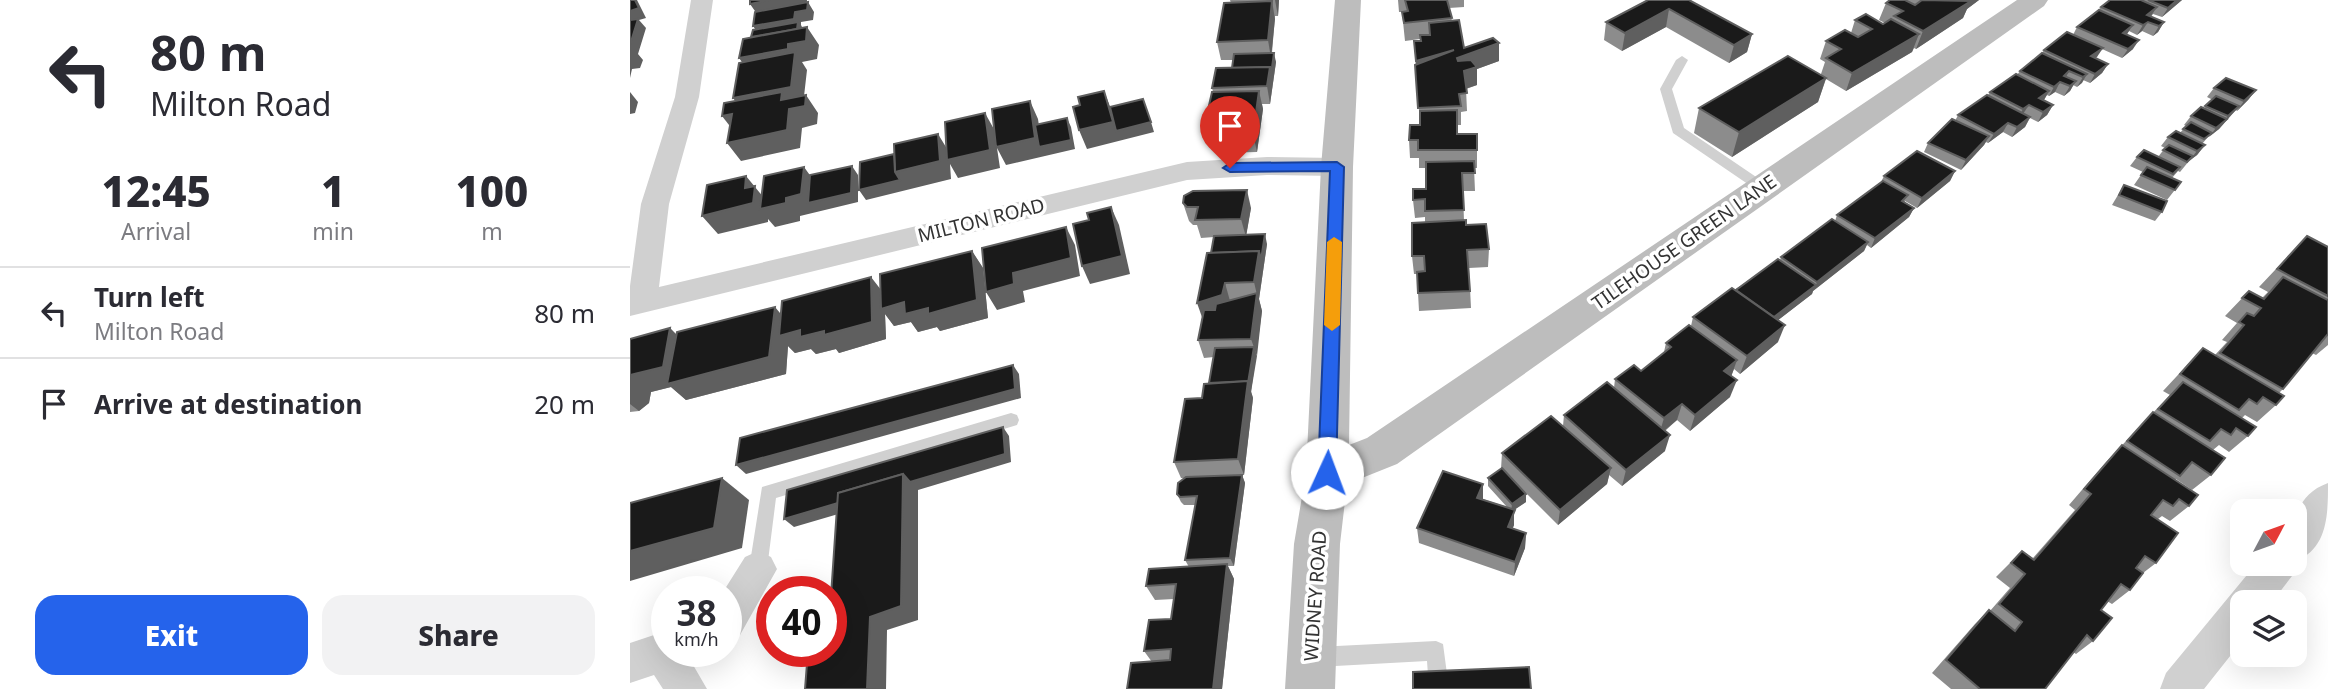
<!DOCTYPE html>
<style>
body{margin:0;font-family:"Noto Sans",sans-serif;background:#f2f2f3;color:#2b2b33;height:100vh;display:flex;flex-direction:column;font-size:26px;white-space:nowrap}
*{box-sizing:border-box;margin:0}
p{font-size:23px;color:#7c7c81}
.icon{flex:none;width:38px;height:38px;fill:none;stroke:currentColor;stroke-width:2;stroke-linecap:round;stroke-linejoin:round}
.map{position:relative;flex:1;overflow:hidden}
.sheet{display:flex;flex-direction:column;background:#fff;width:630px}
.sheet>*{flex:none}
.guide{background:#fff;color:#2b2b33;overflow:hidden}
.needle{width:46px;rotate:49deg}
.tools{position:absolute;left:1600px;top:499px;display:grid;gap:14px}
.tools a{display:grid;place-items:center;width:77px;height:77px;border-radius:14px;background:#fff;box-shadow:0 7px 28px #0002;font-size:35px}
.speed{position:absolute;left:21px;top:576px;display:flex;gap:14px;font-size:35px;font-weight:700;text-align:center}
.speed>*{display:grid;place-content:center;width:91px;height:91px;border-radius:50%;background:#fff;box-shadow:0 7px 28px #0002;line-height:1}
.speed small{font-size:18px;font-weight:400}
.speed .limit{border:10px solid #d22;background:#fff;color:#111}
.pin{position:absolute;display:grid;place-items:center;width:60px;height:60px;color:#fff;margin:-72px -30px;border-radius:50% 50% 50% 0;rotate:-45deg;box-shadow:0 0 7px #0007}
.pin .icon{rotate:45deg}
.me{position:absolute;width:77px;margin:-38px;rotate:2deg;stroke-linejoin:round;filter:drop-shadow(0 0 5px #0008)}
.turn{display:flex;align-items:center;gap:24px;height:147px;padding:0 35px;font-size:32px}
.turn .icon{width:91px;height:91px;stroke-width:2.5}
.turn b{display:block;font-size:49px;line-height:60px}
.eta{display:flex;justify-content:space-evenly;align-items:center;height:119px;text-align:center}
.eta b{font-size:42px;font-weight:800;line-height:49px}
.cta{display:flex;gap:14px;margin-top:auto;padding:14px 35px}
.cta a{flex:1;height:80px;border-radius:21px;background:#2563eb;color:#fff;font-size:28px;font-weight:800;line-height:80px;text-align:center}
.cta a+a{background:#f2f2f3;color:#2b2b33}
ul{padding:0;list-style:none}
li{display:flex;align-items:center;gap:21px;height:91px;padding:0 35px;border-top:2px solid #e1e1e2}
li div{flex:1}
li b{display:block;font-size:26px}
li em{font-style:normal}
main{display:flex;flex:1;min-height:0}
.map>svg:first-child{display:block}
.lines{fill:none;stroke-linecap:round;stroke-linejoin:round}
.lane{fill:#d0d0d0;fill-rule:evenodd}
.street{fill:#d0d0d0;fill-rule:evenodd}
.secondary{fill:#bdbdbd;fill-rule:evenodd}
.wall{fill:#8c8c8c}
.shaded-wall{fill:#5f5f5f}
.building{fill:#1a1a1a;stroke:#5f5f5f;stroke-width:2}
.route{fill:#2563eb;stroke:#184099;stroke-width:2}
.slow{fill:#f59e0b}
.labels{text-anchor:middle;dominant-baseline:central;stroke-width:7;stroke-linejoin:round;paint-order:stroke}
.street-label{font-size:19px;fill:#333;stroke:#fff}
</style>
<main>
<section class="sheet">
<div class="guide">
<div class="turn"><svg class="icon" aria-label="left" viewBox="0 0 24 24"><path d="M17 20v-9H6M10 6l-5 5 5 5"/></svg><div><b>80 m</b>Milton Road</div></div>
</div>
<div class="eta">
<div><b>12:45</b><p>Arrival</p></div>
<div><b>1</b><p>min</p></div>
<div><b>100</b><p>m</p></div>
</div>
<ul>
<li><svg class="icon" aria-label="left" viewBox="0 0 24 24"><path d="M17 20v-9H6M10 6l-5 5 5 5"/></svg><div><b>Turn left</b><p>Milton Road</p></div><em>80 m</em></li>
<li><svg class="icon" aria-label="arrive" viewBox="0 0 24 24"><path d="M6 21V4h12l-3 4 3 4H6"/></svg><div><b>Arrive at destination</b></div><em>20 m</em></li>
</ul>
<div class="cta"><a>Exit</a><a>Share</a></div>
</section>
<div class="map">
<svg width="1698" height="689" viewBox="0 0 1698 689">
<rect width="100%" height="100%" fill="#fff"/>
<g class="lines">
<g class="lane">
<polygon points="1052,56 1058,60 1042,89 1054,128 1138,185 1140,188 1138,191 1128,191 1043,133 1030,89 1046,60"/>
<polygon points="381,413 387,415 389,420 387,425 146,498 137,569 135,575 128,578 121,575 119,569 132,487"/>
<polygon points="806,641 813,644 819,689 799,689 797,661 687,667 680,664 677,657 680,650 687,647"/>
</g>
<g class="street">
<polygon points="61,0 83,0 69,97 39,204 29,287 557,162 637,157 707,158 716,161 720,167 716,173 707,176 637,175 557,180 0,316 0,286 11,204 45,97"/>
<path d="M1698,483C1698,514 1698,548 1666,561L1662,576L1642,602H1612V641L1574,689H1530L1536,673L1626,564H1664C1664,530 1660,497 1698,483Z"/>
<polygon points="128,551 141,557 147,569 110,635 96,641 96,592 93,592 115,557"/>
<polygon points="33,632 37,634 37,651 55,651 77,689 33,689 24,675 0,683 0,643"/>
</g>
<polygon class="secondary" points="705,0 731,0 723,167 719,445 737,438 1387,0 1418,0 1414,6 767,464 717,484 710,544 705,689 655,689 664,544 676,473 691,167"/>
</g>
<g class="wall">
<polygon points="600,0 649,0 648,16 645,16 642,53 646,62 640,104 632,104 633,109 627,152 585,153 576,119 583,92 582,88 602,68 603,60 591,60 587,42 601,3"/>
<polygon points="768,0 834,0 834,7 819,8 822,21 834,48 869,61 847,69 847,85 836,89 837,111 831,112 831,125 827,125 827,134 847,134 847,168 844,168 845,191 833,191 834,221 836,225 859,249 858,267 839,268 841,308 789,311 787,274 784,274 782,256 795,222 795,217 785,218 783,200 796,189 796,168 789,168 789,158 780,158 779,140 790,125 784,41 790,41 790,39 775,41 772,12 769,12"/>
<polygon points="1018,0 1122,34 1117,52 1099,63 1036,27 992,51 974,40 976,22"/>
<polygon points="1260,0 1349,0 1337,9 1333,18 1286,49 1284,48 1282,52 1216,91 1196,79 1188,102 1102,157 1064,133 1069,108 1191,74 1195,62 1190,59 1196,41 1221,33 1225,20 1253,24 1255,23 1249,20 1256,3"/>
<polygon points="1480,0 1552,0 1532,17 1523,14 1521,17 1534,22 1528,32 1523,36 1512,31 1507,35 1499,31 1497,34 1503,49 1492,58 1472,49 1465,58 1478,64 1472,73 1460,83 1453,80 1447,87 1443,85 1440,91 1434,96 1425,92 1419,96 1417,95 1413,101 1423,105 1417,115 1408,122 1400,118 1395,127 1382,137 1373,132 1358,143 1356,142 1354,145 1331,170 1294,152 1298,143 1325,121 1328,115 1358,95 1360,92 1387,75 1390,71 1412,53 1414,50 1443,35 1447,27"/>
<polygon points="1584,88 1626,90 1618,100 1607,111 1606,110 1589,129 1578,137 1572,144 1575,145 1567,155 1559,161 1550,172 1548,171 1542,178 1551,182 1537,200 1504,185 1513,172 1500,166 1507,157 1528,157 1535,148 1531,146 1538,137 1550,133 1556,126 1554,125 1561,116 1574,108 1583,100 1577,97"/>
<polygon points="1325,171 1320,181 1287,208 1275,201 1275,202 1284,208 1279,217 1241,248 1237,245 1234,251 1183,291 1182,294 1148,320 1148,342 1110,374 1104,369 1101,376 1100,397 1060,431 1047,420 1035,431 1035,451 992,486 979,475 977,484 928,525 895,492 896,494 896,502 884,510 884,525 882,529 896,533 895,548 884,576 789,543 787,528 853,499 877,507 858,486 858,478 871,469 872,453 933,426 934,415 984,388 985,379 1011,371 1034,352 1036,343 1061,326 1063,317 1150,260 1151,257 1205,221 1207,215 1251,182 1254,176"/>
<polygon points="1494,185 1532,212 1525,221 1482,205"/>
<polygon points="553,203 621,208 616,235 637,244 629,299 632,311 621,392 623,398 614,475 612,475 615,483 604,566 598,566 604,579 592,689 497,689 522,662 514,651 541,619 544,599 525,600 516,586 559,567 555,560 565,505 554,505 551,502 547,494 554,478 551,478 544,462 579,383 584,357 574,358 568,340 572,318 584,237 571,238 567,225 563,225 559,221"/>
<polygon points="1677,236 1698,247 1698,345 1686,355 1682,353 1653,389 1649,393 1646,405 1627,422 1615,415 1612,418 1618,436 1599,452 1589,445 1583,450 1581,475 1562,490 1546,479 1545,480 1559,506 1540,521 1532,516 1528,519 1526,563 1513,573 1500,590 1482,604 1477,601 1471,610 1463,641 1446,654 1443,652 1415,689 1321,689 1302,673 1345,624 1359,610 1360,611 1380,588 1366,577 1392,551 1403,558 1445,510 1439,505 1476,462 1540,395 1533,391 1573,348 1585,355 1597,342 1592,340 1607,323 1595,316 1619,291 1632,298 1638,292 1629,287"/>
<polygon points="342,251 353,268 358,318 310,331 307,327 288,332 281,322 264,326 255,314 256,339 209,353 206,349 186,354 181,349 165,353 158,346 156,374 56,400 41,387 21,392 19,403 9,411 0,412 0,339 40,328 46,335 151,314 251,290"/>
</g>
<g class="shaded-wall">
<polygon points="0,0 7,0 16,18 9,20 16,28 8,54 13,60 10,68 2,69 0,78"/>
<polygon points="140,0 177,0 176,10 178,2 184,12 183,20 171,22 171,25 174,31 177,27 189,45 187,59 172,62 177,70 173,105 176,95 188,113 187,124 172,128 170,148 111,161 97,143 117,117 103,98 122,76 109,58 130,36 123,26 132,21 120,4"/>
<polygon points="645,0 649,0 648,16"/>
<polygon points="1339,0 1349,0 1337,9 1333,18 1286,49 1293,31"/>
<polygon points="1547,0 1552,0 1532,17 1538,8"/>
<polygon points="642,1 645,19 641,58 638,40"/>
<polygon points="1527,7 1521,16 1517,15"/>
<polygon points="1039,9 1036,27 992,51 995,33"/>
<polygon points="1518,22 1512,31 1507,35 1513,25"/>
<polygon points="1534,22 1528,32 1523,36 1529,26"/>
<polygon points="1503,25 1497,34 1493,33"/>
<polygon points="1122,34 1117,52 1099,63 1104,45"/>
<polygon points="1289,34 1282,52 1216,91 1222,73"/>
<polygon points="1509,40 1503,49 1492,58 1498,49"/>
<polygon points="869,43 869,61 847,69 847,85 835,89 827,58"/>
<polygon points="1473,48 1467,57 1456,66 1461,56"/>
<polygon points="824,50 787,79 786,61"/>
<polygon points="644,53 646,62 640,104 637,86 640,67"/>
<polygon points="1478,64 1472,73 1460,83 1465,74"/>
<polygon points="1439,71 1434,81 1430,82 1425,92 1419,96 1424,87 1434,76"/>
<polygon points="1457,74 1452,83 1447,87 1453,77"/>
<polygon points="1196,78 1188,102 1102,157 1109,132"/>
<polygon points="1446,81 1440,91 1434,96 1440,86"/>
<polygon points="1626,90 1618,100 1607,111 1614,101"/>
<polygon points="474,91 481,109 521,122 524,132 457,149 449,130"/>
<polygon points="629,91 633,109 627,152 623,134"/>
<polygon points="1419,91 1414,100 1403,108 1409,98"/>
<polygon points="0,92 8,102 5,113 0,114"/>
<polygon points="400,101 408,119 412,146 437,118 441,127 445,149 376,165 367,148 370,168 328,178 320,164 321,179 236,200 229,190 265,172 308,134 319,152 355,113 365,131"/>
<polygon points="1399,105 1393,114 1388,118 1393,109"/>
<polygon points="1423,105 1417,115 1408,122 1413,112"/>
<polygon points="1609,106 1589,129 1579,137 1586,128"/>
<polygon points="102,114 106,134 92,116"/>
<polygon points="1400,117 1395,127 1382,137 1387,127"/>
<polygon points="1378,123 1373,132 1358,143 1364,134"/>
<polygon points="1359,136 1354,145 1331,170 1336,160"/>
<polygon points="1575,145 1567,155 1559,161 1567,151"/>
<polygon points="222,166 228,175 228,202 170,216 170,221 145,227 138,219 138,222 88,234 72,216 115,188 116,176 139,204 156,198 174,167 187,185"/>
<polygon points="1325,171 1320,181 1287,208 1292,198"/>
<polygon points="617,190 621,208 616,237 611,219"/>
<polygon points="481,207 489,225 500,274 460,284 452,266"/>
<polygon points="1284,208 1279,217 1241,248 1245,238"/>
<polygon points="436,227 445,245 450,276 393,291 395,302 367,310 356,292 383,273"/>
<polygon points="635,234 637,244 629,299 632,311 627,356 621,339 627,295 624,282 629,251"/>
<polygon points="1238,242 1234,251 1183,291 1182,294 1138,328 1141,319 1186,285 1187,282"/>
<polygon points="342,251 353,268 358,318 310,331 307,327 288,332 281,322 264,326 255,314 256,339 209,353 206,349 186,354 181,349 165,353 158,346 156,374 56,400 41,387 21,392 19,403 9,411 0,404 0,375 40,328 58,346 145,307 160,325 241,277 255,295"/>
<polygon points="595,283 600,301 573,320 567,303"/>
<polygon points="1155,325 1148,342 1110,374 1117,356"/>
<polygon points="624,347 627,356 621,392 618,383"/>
<polygon points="1107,360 1101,377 1094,371"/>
<polygon points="383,365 389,374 391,398 116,474 106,465"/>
<polygon points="1107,380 1100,397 1060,431 1065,415"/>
<polygon points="618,381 623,398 614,475 608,459"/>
<polygon points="1052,404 1047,420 1029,435 1034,418"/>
<polygon points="373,427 379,436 381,462 288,490 288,620 257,630 256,689 237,689 240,617 273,495 164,527 154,519 273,474"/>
<polygon points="1040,435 1035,451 992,486 996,470"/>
<polygon points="981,468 977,484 928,525 930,510"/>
<polygon points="612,475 615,483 604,566 600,558"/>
<polygon points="92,478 119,500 112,548 0,581 0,551"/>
<polygon points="853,484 853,500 847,498"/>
<polygon points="896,494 896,502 884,510 884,525 877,543 878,527 881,513 882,504"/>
<polygon points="896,533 895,548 884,576 885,562"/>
<polygon points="597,564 604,579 592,689 583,689"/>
</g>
<g class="building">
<polygon points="0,0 5,0 9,8 0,11"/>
<polygon points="120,0 140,0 120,4"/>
<polygon points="775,0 817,0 822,18 774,23 772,12 778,11"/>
<polygon points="1018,0 1059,0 1122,34 1104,45 1039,9 995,33 976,22"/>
<polygon points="1260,0 1275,0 1285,5 1292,0 1341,1 1293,31 1264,16 1273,11 1256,3"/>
<polygon points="1480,0 1511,0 1527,7 1517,15 1534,22 1529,26 1518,22 1513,25 1471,7"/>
<polygon points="1518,0 1547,0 1538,8"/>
<polygon points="642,1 638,40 587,42 594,3"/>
<polygon points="178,2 177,10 165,12 164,19 123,26 125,12"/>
<polygon points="1469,10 1503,25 1493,33 1509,40 1498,49 1447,27"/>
<polygon points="1236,14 1253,24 1261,19 1289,34 1222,73 1196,58 1211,49 1196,41 1215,30 1228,37 1242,29 1225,20"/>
<polygon points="8,19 0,45 0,20"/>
<polygon points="829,20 834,48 863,38 869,43 827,58 828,61 841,60 847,67 834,71 837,93 829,94 831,106 788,108 785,65 824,50 786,61 784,41 791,41 790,35 800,35 799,23"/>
<polygon points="168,22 167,29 121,37 123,30"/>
<polygon points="177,27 176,41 158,44 158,49 109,58 113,39"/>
<polygon points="1437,32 1473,48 1461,56 1478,64 1465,74 1414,50"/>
<polygon points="165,52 161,87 103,98 109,63"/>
<polygon points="644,53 641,75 640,67 602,68 604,54"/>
<polygon points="1412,53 1457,74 1453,77 1439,71 1434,76 1446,81 1440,86 1430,82 1424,87 1390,71"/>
<polygon points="1158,56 1196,78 1109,132 1069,108"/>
<polygon points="640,67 637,86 582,88 586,68"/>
<polygon points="1386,74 1419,91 1409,98 1423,105 1413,112 1399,105 1393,109 1360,92"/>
<polygon points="1596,78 1626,90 1614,101 1584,88"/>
<polygon points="474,91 483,122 449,130 443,107 450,105 448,97"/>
<polygon points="629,91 623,134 580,135 583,119 576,119 582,92"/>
<polygon points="152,92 151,100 176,95 175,106 159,109 157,130 97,143 102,114 92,116 94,103"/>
<polygon points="1357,95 1400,117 1387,127 1378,123 1364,134 1328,115"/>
<polygon points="1586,96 1609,106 1598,116 1575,106"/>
<polygon points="513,99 521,122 486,131 480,107"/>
<polygon points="400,101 405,138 366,147 362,109"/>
<polygon points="1571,107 1597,119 1586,128 1561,116"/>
<polygon points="827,110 827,134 847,134 847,150 788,150 788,140 779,140 780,125 790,125 790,111"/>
<polygon points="355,113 360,150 317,160 315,122"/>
<polygon points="437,118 441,140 409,147 405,125"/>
<polygon points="1322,119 1359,136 1336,160 1298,143"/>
<polygon points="1561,122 1582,133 1574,139 1553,129"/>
<polygon points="1546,131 1575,145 1567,151 1538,137"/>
<polygon points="308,134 310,161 265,172 264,144"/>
<polygon points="1539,145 1563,156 1557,162 1533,150"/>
<polygon points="1514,150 1550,167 1543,174 1507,157"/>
<polygon points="1287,151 1325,171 1292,198 1254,176"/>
<polygon points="264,154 265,172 270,180 229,190 230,162"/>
<polygon points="844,161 845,173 832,173 834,210 795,211 795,199 783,200 783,189 796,189 796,162"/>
<polygon points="222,166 221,193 178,203 180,175"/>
<polygon points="174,167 171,194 156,198 156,203 130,209 134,176"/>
<polygon points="1517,167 1551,182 1545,190 1511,175"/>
<polygon points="116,176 115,188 125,186 123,203 72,216 77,185"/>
<polygon points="1253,181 1278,195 1272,201 1284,208 1245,238 1207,215"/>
<polygon points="1494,185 1537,201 1532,212 1489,195"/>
<polygon points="617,190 611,219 565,220 568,207 557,207 553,203 554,196 563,191"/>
<polygon points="481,207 492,256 452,266 443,224 459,220 457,213"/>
<polygon points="1202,219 1238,242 1187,282 1151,257"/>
<polygon points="836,220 836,225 856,224 859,249 837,250 840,291 788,293 787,272 795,271 794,256 782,256 782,223"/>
<polygon points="436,227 441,258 383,273 384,284 356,292 352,248"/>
<polygon points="635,234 631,260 629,251 581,253 584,236"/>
<polygon points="1677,236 1698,247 1698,296 1647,269"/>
<polygon points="342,251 347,300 298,314 298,308 275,314 274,302 251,309 250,274"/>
<polygon points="629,251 624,282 595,283 592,295 567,303 577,253"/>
<polygon points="1148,259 1186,285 1144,317 1106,290"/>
<polygon points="241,277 242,322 194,335 194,331 170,337 170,330 149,336 152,301"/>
<polygon points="1653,277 1698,300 1698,334 1653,389 1590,353 1614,325 1609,322 1617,313 1624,316 1631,308 1612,298 1619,291 1634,299"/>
<polygon points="1102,288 1155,325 1117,356 1063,317"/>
<polygon points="627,293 621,339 568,340 574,310 585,310 586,304"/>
<polygon points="145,307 139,357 37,384 47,332"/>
<polygon points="1059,325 1107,360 1094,371 1107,380 1065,415 1052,404 1034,418 985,379 1004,365 1011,371 1041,347 1036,343"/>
<polygon points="40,328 33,367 0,375 0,378 0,339"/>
<polygon points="624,347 618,383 618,381 579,383 585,348"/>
<polygon points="1573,348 1654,396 1646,405 1633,397 1627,404 1619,399 1609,410 1550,374"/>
<polygon points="383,365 385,389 106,465 110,438"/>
<polygon points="618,381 608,459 544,462 555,399 572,398 574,384"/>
<polygon points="977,382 1040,435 996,470 934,415"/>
<polygon points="1553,382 1626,427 1618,436 1606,428 1601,435 1591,429 1580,441 1528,409"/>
<polygon points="1523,412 1595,458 1581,475 1562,462 1550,476 1497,441"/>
<polygon points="921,416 981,468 930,510 872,453"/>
<polygon points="373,427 375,454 280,482 273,474 208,493 208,503 154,519 157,490"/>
<polygon points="1492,445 1568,495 1559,506 1549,499 1543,506 1533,500 1521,515 1548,533 1526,563 1515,556 1506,568 1513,573 1500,590 1491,584 1471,610 1482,618 1463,641 1457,635 1415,689 1350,689 1316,660 1359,610 1385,631 1392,622 1369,604 1395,574 1381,563 1392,551 1404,560 1461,494 1454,489"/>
<polygon points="872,468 896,494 882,504 858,478"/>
<polygon points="813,471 853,484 847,498 885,510 878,527 896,533 885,562 787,528"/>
<polygon points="273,474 271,606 240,617 237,689 175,689 178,651 201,651 201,596 208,493"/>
<polygon points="612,475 600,558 555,560 567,496 550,497 547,494 548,483 556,477"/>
<polygon points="92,478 84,528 0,551 0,503"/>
<polygon points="597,564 583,689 497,689 501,663 540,660 541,649 514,651 519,620 541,619 546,584 516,586 519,569"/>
<polygon points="899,667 901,689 783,689 783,672"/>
</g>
<polygon class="route" points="707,162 714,167 706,473 703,478 697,481 691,478 688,473 700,171 600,172 593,168 600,163"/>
<polygon class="slow" points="704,237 712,242 710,325 702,331 694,325 697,242"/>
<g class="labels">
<g class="street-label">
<text transform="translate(351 220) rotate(-14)">MILTON ROAD</text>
<text transform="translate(1054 242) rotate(-35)">TILEHOUSE GREEN LANE</text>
<text transform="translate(685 596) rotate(-86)">WIDNEY ROAD</text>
</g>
</g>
</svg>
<div class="tools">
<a><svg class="needle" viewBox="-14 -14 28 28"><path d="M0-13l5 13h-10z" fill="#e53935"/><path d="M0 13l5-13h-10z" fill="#7c7c81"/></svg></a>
<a><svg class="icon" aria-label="layers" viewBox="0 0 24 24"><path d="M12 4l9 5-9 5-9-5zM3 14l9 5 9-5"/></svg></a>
</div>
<div class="speed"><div>38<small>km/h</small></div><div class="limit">40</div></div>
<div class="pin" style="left:600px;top:168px;background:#d93025"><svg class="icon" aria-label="arrive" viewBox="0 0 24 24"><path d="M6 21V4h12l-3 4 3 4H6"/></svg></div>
<svg class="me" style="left:697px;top:473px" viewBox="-20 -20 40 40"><circle r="19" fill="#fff"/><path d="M0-13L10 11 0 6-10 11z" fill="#2563eb"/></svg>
</div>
</main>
